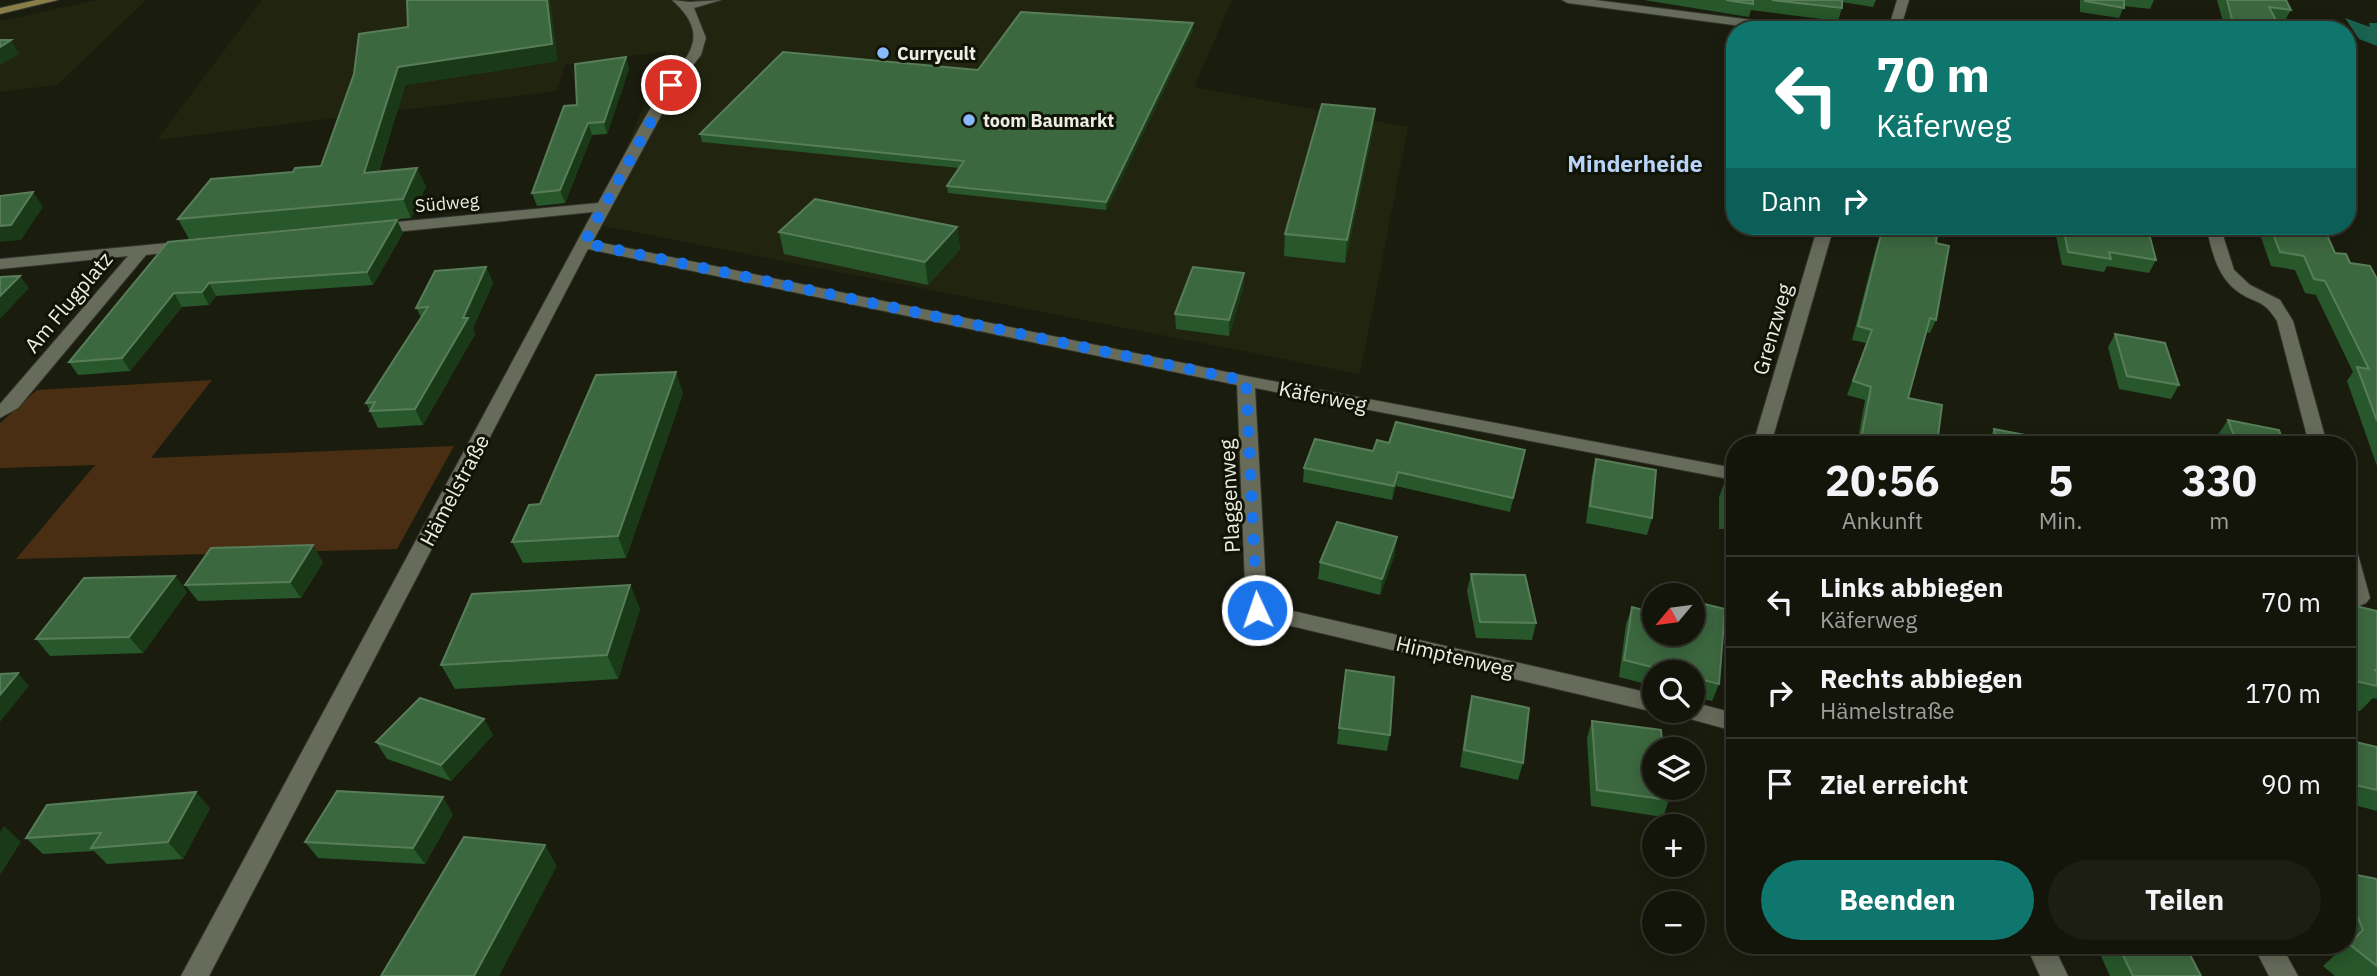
<!DOCTYPE html>
<html lang="de">
<meta charset="utf-8">
<style>
body{margin:0;font-family:"IBM Plex Sans",sans-serif;background:#1d1e13;color:#f1f3f6;height:100vh;display:flex;flex-direction:column;font-size:26px;white-space:nowrap}
*{box-sizing:border-box;margin:0}
p{font-size:23px;color:#9d9f9c}
.icon{flex:none;width:38px;height:38px;fill:none;stroke:currentColor;stroke-width:2;stroke-linecap:round;stroke-linejoin:round}
.map{position:relative;flex:1;overflow:hidden}
.panel{position:absolute;left:1726px;top:436px;width:630px;height:518px;display:flex;flex-direction:column;background:#14150a;border-radius:28px;box-shadow:0 4px 18px #0003,0 0 0 2px #33342b}
.panel>*{flex:none}
.top-card{position:absolute;left:1726px;top:21px;width:630px;height:214px;border-radius:28px;box-shadow:0 4px 18px #0003,0 0 0 2px #33342b;background:#0f766e;color:#fff;overflow:hidden}
.needle{width:46px;rotate:241deg}
.fabs{position:absolute;left:1642px;top:583px;display:grid;gap:14px}
.fabs a{display:grid;place-items:center;width:63px;height:63px;border-radius:50%;background:#14150a;box-shadow:0 4px 18px #0003,0 0 0 2px #33342b;font-size:35px}
.pin{position:absolute;display:grid;place-items:center;width:60px;height:60px;color:#fff;margin:-30px;border:4px solid #fff;border-radius:50%;box-shadow:0 2px 7px #0007}
.me{position:absolute;width:77px;margin:-38px;rotate:357deg;stroke-linejoin:round;filter:drop-shadow(0 0 5px #0008)}
.turn{display:flex;align-items:center;gap:24px;height:147px;padding:0 35px;font-size:32px}
.turn .icon{width:91px;height:91px;stroke-width:2.5}
.turn b{display:block;font-size:49px;line-height:60px}
.then{display:flex;align-items:center;height:66px;padding:0 35px;background:#0003;gap:14px;font-size:26px}
.eta{display:flex;justify-content:space-evenly;align-items:center;height:119px;text-align:center}
.eta b{font-size:42px;font-weight:700;line-height:49px}
.primary-button{display:flex;gap:14px;margin-top:auto;padding:14px 35px}
.primary-button a{flex:1;height:80px;border-radius:42px;background:#0f766e;color:#fff;font-size:28px;font-weight:700;line-height:80px;text-align:center}
.primary-button a+a{background:#1d1e13;color:#f1f3f6}
ul{padding:0;list-style:none}
li{display:flex;align-items:center;gap:21px;height:91px;padding:0 35px;border-top:2px solid #33342b}
li div{flex:1}
li b{display:block;font-size:26px}
li em{font-style:normal}
.map>svg:first-child{display:block}
.built{fill:#212510}
.green{fill:#4a2e13}
.water{fill:#1b6251}
.lines{fill:none;stroke-linecap:round;stroke-linejoin:round}
.minor-casing{stroke:#33352e;stroke-width:2}
.secondary-casing{stroke:#33352e;stroke-width:2}
.minor{fill:#676b5a;fill-rule:evenodd}
.secondary{fill:#877e48;fill-rule:evenodd}
.wall{fill:#27572b}
.shaded-wall{fill:#193917}
.building{fill:#3c683f;stroke:#587d59;stroke-width:2}
.route{stroke:#1a73e8;stroke-width:12;stroke-dasharray:0 21.6}
.poi-dot{fill:#88bbfc;stroke:#111306;stroke-width:2.5}
.labels{text-anchor:middle;dominant-baseline:central;stroke-width:6;stroke-linejoin:round;paint-order:stroke}
.far-poi-label{font-size:18px;font-weight:bold;fill:#eceee4;stroke:#111306;text-anchor:start}
.far-street-label{font-size:18px;fill:#eceee4;stroke:#111306}
.street-label{font-size:21px;fill:#eceee4;stroke:#111306}
.far-district-label{font-size:23px;font-weight:bold;fill:#b7d4f8;stroke:#111306}
</style>
<div class="map">
<svg width="2377" height="976" viewBox="0 0 2377 976">
<rect width="100%" height="100%" fill="#1a1c0e"/>
<g class="built">
<polygon points="98,0 146,0 57,85 0,92 0,21"/>
<polygon points="262,0 1232,0 1194,87 1408,127 1360,374 594,224 667,51 565,65 557,91 157,140"/>
</g>
<polygon class="green" points="212,380 151,458 454,446 397,549 16,559 95,465 0,468 0,423 37,390"/>
<polygon class="water" points="2345,18 2370,27 2369,23 2377,23 2377,46 2359,39"/>
<g class="lines">
<g class="minor-casing">
<g id="minor">
<path d="M672,0L689,2L721,0L694,8L706,38L701,55L677,86L593,241L1246,376L1734,468V480L1255,388L1267,605L1654,694V710H1658L1654,712L1249,616L1246,610L1237,385L588,249L209,976H181L593,212L375,234L367,229L375,224L598,203C620,164 640,124 664,86C674,70 690,59 693,41C696,24 683,10 672,0Z"/>
<polygon points="1562,0 1595,0 1800,26 1806,30 1771,30 1568,3"/>
<polygon points="1897,0 1909,0 1903,20 1948,30 1901,26 1900,30 1888,30"/>
<polygon points="1818,226 1834,226 1771,444 1753,444"/>
<path d="M2206,226H2220L2234,270L2250,285L2280,300L2293,321L2327,444H2309L2277,321C2262,297 2256,305 2237,291C2216,275 2212,250 2206,226Z"/>
<polygon points="189,241 194,243 197,246 194,249 146,255 18,408 0,418 0,404 128,256 0,269 0,259"/>
<polygon points="2347,544 2354,546 2357,551 2370,598 2366,603 2359,606 2352,603 2347,591"/>
<polygon points="1692,702 1734,713 1734,731 1679,716 1676,710 1692,710"/>
<polygon points="2026,945 2053,945 2068,976 2040,976"/>
<polygon points="2253,945 2281,945 2298,976 2269,976"/>
</g>
</g>
<g class="secondary-casing">
<polygon id="secondary" points="36,0 58,0 0,14 0,8"/>
</g>
<use href="#minor" class="minor"/>
<use href="#secondary" class="secondary"/>
</g>
<g class="wall">
<polygon points="1644,0 1876,0 1873,7 1842,2 1842,8 1838,21 1751,10 1749,17"/>
<polygon points="2080,0 2154,0 2150,9 2124,6 2119,18 2080,12"/>
<polygon points="2217,0 2286,0 2291,10 2284,22 2276,21 2281,30 2218,30 2220,27 2224,25"/>
<polygon points="1193,23 1193,30 1106,210 948,193 947,186 959,168 702,142 700,134 978,70"/>
<polygon points="626,57 629,69 607,134 592,135 565,203 537,206 532,193 577,105"/>
<polygon points="558,61 405,85 379,171 426,186 411,218 189,239 178,219 293,172 321,166 354,74"/>
<polygon points="1375,109 1373,130 1345,263 1284,256 1285,234"/>
<polygon points="397,220 403,233 373,285 216,296 209,305 182,307 130,371 78,375 69,362 168,242"/>
<polygon points="1888,226 1938,226 1936,243 1936,320 1930,333 1926,332 1908,398 1937,444 1857,444 1865,400 1847,395 1866,343 1852,340 1877,244 1882,231 1887,232"/>
<polygon points="2054,226 2147,226 2156,260 2149,273 2107,266 2104,272 2062,265"/>
<polygon points="2257,226 2323,226 2335,253 2350,263 2377,279 2377,466 2347,381 2353,372 2316,295 2305,293 2295,270 2271,266"/>
<polygon points="957,227 960,249 928,285 784,254 779,232"/>
<polygon points="486,267 493,283 473,328 475,334 423,425 378,428 366,403 421,317 416,308"/>
<polygon points="1244,273 1243,288 1229,336 1176,329 1175,314"/>
<polygon points="2115,334 2179,385 2171,399 2119,389 2108,347"/>
<polygon points="683,393 626,558 523,563 512,542 540,504"/>
<polygon points="2228,420 2284,444 2221,444 2217,436"/>
<polygon points="1994,429 2072,444 1986,444"/>
<polygon points="1389,443 1525,450 1510,512 1396,486 1392,500 1303,482 1304,468 1373,451"/>
<polygon points="1596,459 1652,518 1647,535 1586,523 1592,475"/>
<polygon points="1725,481 1734,483 1734,529 1719,529 1719,497"/>
<polygon points="1395,554 1380,595 1318,579 1320,562"/>
<polygon points="323,562 301,598 198,601 185,585"/>
<polygon points="1471,574 1536,623 1532,640 1476,638 1467,591"/>
<polygon points="175,576 187,592 143,653 50,656 36,639"/>
<polygon points="630,585 640,609 618,679 455,689 441,665"/>
<polygon points="2347,604 2377,611 2377,699 2373,698 2360,711 2347,708"/>
<polygon points="1632,607 1719,684 1712,701 1692,696 1692,672 1654,672 1654,686 1619,677 1626,624"/>
<polygon points="1346,670 1390,735 1387,751 1337,744"/>
<polygon points="1472,696 1523,763 1518,780 1460,767 1468,712"/>
<polygon points="484,719 493,735 451,781 387,759 376,742"/>
<polygon points="1592,721 1669,800 1663,817 1591,806 1587,738"/>
<polygon points="2347,740 2377,747 2377,811 2347,803"/>
<polygon points="1732,763 1734,763 1734,817 1724,779"/>
<polygon points="210,808 183,859 107,864 94,851 43,854 26,838"/>
<polygon points="453,814 425,864 318,858 305,842"/>
<polygon points="2347,873 2377,879 2377,976 2335,976 2323,966 2337,953 2334,945 2347,945"/>
<polygon points="2096,945 2185,945 2201,976 2110,976"/>
</g>
<g class="shaded-wall">
<polygon points="547,0 550,0 558,61 405,85 372,192 364,173 398,67"/>
<polygon points="1193,23 1193,30 1106,210 1106,202"/>
<polygon points="11,40 19,54 0,65 0,47"/>
<polygon points="626,57 629,69 607,134 604,122"/>
<polygon points="1375,109 1373,130 1345,263 1347,240"/>
<polygon points="588,123 592,135 565,203 560,190"/>
<polygon points="417,168 426,186 411,218 403,199"/>
<polygon points="33,192 43,207 21,240 0,242 0,226"/>
<polygon points="397,220 403,233 373,285 367,272"/>
<polygon points="957,227 960,249 928,285 925,262"/>
<polygon points="486,267 493,283 473,328 475,334 423,425 415,409 463,318"/>
<polygon points="1244,273 1243,288 1229,336 1229,320"/>
<polygon points="20,276 29,288 0,319 0,296"/>
<polygon points="209,283 216,296 209,305 202,292"/>
<polygon points="174,293 182,307 130,371 122,358"/>
<polygon points="676,372 683,393 626,558 618,536"/>
<polygon points="1398,472 1396,486 1392,500 1394,486"/>
<polygon points="1397,537 1395,554 1380,595 1382,579"/>
<polygon points="313,545 323,562 301,598 290,582"/>
<polygon points="175,576 187,592 143,653 129,637"/>
<polygon points="630,585 640,609 618,679 607,655"/>
<polygon points="18,673 29,686 0,722 0,695"/>
<polygon points="484,719 493,735 451,781 441,765"/>
<polygon points="196,792 210,808 183,859 168,842"/>
<polygon points="443,797 453,814 425,864 413,848"/>
<polygon points="4,826 21,842 0,875 0,832"/>
<polygon points="545,845 557,866 499,976 474,976"/>
</g>
<g class="building">
<polygon points="407,0 547,0 552,44 398,67 364,173 417,168 403,199 178,219 211,179 293,172 295,168 321,166 354,74 359,34 408,27"/>
<polygon points="1726,0 1753,0 1753,4"/>
<polygon points="1772,0 1842,0 1842,8"/>
<polygon points="2085,0 2124,0 2124,8 2085,1"/>
<polygon points="2227,0 2286,0 2291,10 2269,7 2281,30 2258,30 2258,28 2234,24 2237,30 2221,30 2220,27 2233,23"/>
<polygon points="1021,12 1193,23 1106,202 947,186 964,161 700,134 783,52 978,70"/>
<polygon points="0,40 11,40 0,47"/>
<polygon points="626,57 604,122 588,123 560,190 532,193 564,106 577,105 575,64"/>
<polygon points="1322,104 1375,109 1347,240 1285,234"/>
<polygon points="33,192 11,225 0,226 0,196"/>
<polygon points="815,199 957,227 925,262 779,232"/>
<polygon points="397,220 367,272 209,283 202,292 174,293 122,358 69,362 168,242"/>
<polygon points="1891,226 1938,226 1936,243 1949,246 1936,320 1930,318 1908,398 1942,405 1937,444 1860,444 1871,387 1853,381 1872,330 1858,326 1882,231 1890,233"/>
<polygon points="2063,226 2147,226 2156,260 2109,252 2111,259 2068,252"/>
<polygon points="2270,226 2323,226 2335,253 2346,254 2350,263 2370,266 2377,279 2377,421 2357,367 2369,369 2325,281 2314,279 2304,256 2280,252"/>
<polygon points="486,267 463,318 468,318 415,409 370,411 375,402 366,403 428,307 416,308 435,271"/>
<polygon points="1193,267 1244,273 1229,320 1175,314"/>
<polygon points="20,276 0,296 0,277"/>
<polygon points="2115,334 2165,343 2179,385 2127,376"/>
<polygon points="676,372 618,536 512,542 529,505 540,504 596,375"/>
<polygon points="2228,420 2279,430 2284,444 2237,444"/>
<polygon points="1396,422 1525,450 1513,498 1398,472 1394,486 1304,468 1315,439 1373,451 1377,440 1389,443"/>
<polygon points="1994,429 2072,444 1997,444"/>
<polygon points="1596,459 1656,470 1652,518 1590,506"/>
<polygon points="1725,481 1734,483 1734,512 1725,512"/>
<polygon points="1337,522 1397,537 1382,579 1320,562"/>
<polygon points="313,545 290,582 185,585 211,548"/>
<polygon points="1471,574 1525,575 1536,623 1480,622"/>
<polygon points="175,576 129,637 36,639 84,578"/>
<polygon points="630,585 607,655 441,665 472,594"/>
<polygon points="1692,601 1725,609 1719,684 1692,677 1692,672 1672,672 1624,660 1632,607 1654,613 1654,634 1692,634"/>
<polygon points="2347,604 2377,611 2377,670 2375,670 2377,673 2377,686 2347,679"/>
<polygon points="1346,670 1394,677 1390,735 1339,728"/>
<polygon points="18,673 0,695 0,674"/>
<polygon points="1472,696 1529,708 1523,763 1464,750"/>
<polygon points="420,698 484,719 441,765 376,742"/>
<polygon points="1592,721 1661,730 1663,749 1654,749 1654,788 1668,788 1669,800 1597,790"/>
<polygon points="2347,740 2377,747 2377,790 2347,783"/>
<polygon points="337,791 443,797 413,848 305,842"/>
<polygon points="196,792 168,842 91,848 101,833 26,838 47,805"/>
<polygon points="464,837 545,845 474,976 381,976"/>
<polygon points="2347,873 2377,879 2377,966 2349,944 2363,930 2347,890"/>
<polygon points="2118,945 2185,945 2201,976 2133,976"/>
</g>
<g class="lines">
<polyline class="route" points="671,85 584,243 1246,381 1257,610"/>
</g>
<g class="poi-dot">
<circle cx="883" cy="53" r="7"/>
<circle cx="969" cy="120" r="7"/>
</g>
<g class="labels">
<g class="far-poi-label">
<text x="897" y="53">Currycult</text>
<text x="983" y="120">toom Baumarkt</text>
</g>
<g class="far-street-label">
<text transform="translate(447 203) rotate(-5)">Südweg</text>
</g>
<g class="street-label">
<text transform="translate(68 302) rotate(-50)">Am Flugplatz</text>
<text transform="translate(1772 329) rotate(-74)">Grenzweg</text>
<text transform="translate(1323 396) rotate(11)">Käferweg</text>
<text transform="translate(454 490) rotate(-62)">Hämelstraße</text>
<text transform="translate(1229 496) rotate(-93)">Plaggenweg</text>
<text transform="translate(1455 656) rotate(13)">Himptenweg</text>
</g>
<g class="far-district-label">
<text x="1635" y="163">Minderheide</text>
</g>
</g>
</svg>
<div class="fabs">
<a><svg class="needle" viewBox="-14 -14 28 28"><path d="M0-13l5 13h-10z" fill="#e53935"/><path d="M0 13l5-13h-10z" fill="#9d9f9c"/></svg></a>
<a><svg class="icon" aria-label="search" viewBox="0 0 24 24"><circle cx="10" cy="10" r="6"/><path d="M15 15l6 6"/></svg></a>
<a><svg class="icon" aria-label="layers" viewBox="0 0 24 24"><path d="M12 4l9 5-9 5-9-5zM3 14l9 5 9-5"/></svg></a>
<a>+</a>
<a>−</a>
</div>
<div class="pin" style="left:671px;top:85px;background:#d93025"><svg class="icon" aria-label="arrive" viewBox="0 0 24 24"><path d="M6 21V4h12l-3 4 3 4H6"/></svg></div>
<svg class="me" style="left:1257px;top:610px" viewBox="-20 -20 40 40"><circle r="17" fill="#1a73e8" stroke="#fff" stroke-width="3"/><path d="M0-11L8 9 0 5-8 9z" fill="#fff"/></svg>
<div class="top-card">
<div class="turn"><svg class="icon" aria-label="left" viewBox="0 0 24 24"><path d="M17 20v-9H6M10 6l-5 5 5 5"/></svg><div><b>70 m</b>Käferweg</div></div>
<div class="then">Dann<svg class="icon" aria-label="right" viewBox="0 0 24 24"><path d="M7 20v-9h11M14 6l5 5-5 5"/></svg></div>
</div>
<section class="panel">
<div class="eta">
<div><b>20:56</b><p>Ankunft</p></div>
<div><b>5</b><p>Min.</p></div>
<div><b>330</b><p>m</p></div>
</div>
<ul>
<li><svg class="icon" aria-label="left" viewBox="0 0 24 24"><path d="M17 20v-9H6M10 6l-5 5 5 5"/></svg><div><b>Links abbiegen</b><p>Käferweg</p></div><em>70 m</em></li>
<li><svg class="icon" aria-label="right" viewBox="0 0 24 24"><path d="M7 20v-9h11M14 6l5 5-5 5"/></svg><div><b>Rechts abbiegen</b><p>Hämelstraße</p></div><em>170 m</em></li>
<li><svg class="icon" aria-label="arrive" viewBox="0 0 24 24"><path d="M6 21V4h12l-3 4 3 4H6"/></svg><div><b>Ziel erreicht</b></div><em>90 m</em></li>
</ul>
<div class="primary-button"><a>Beenden</a><a>Teilen</a></div>
</section>
</div>
